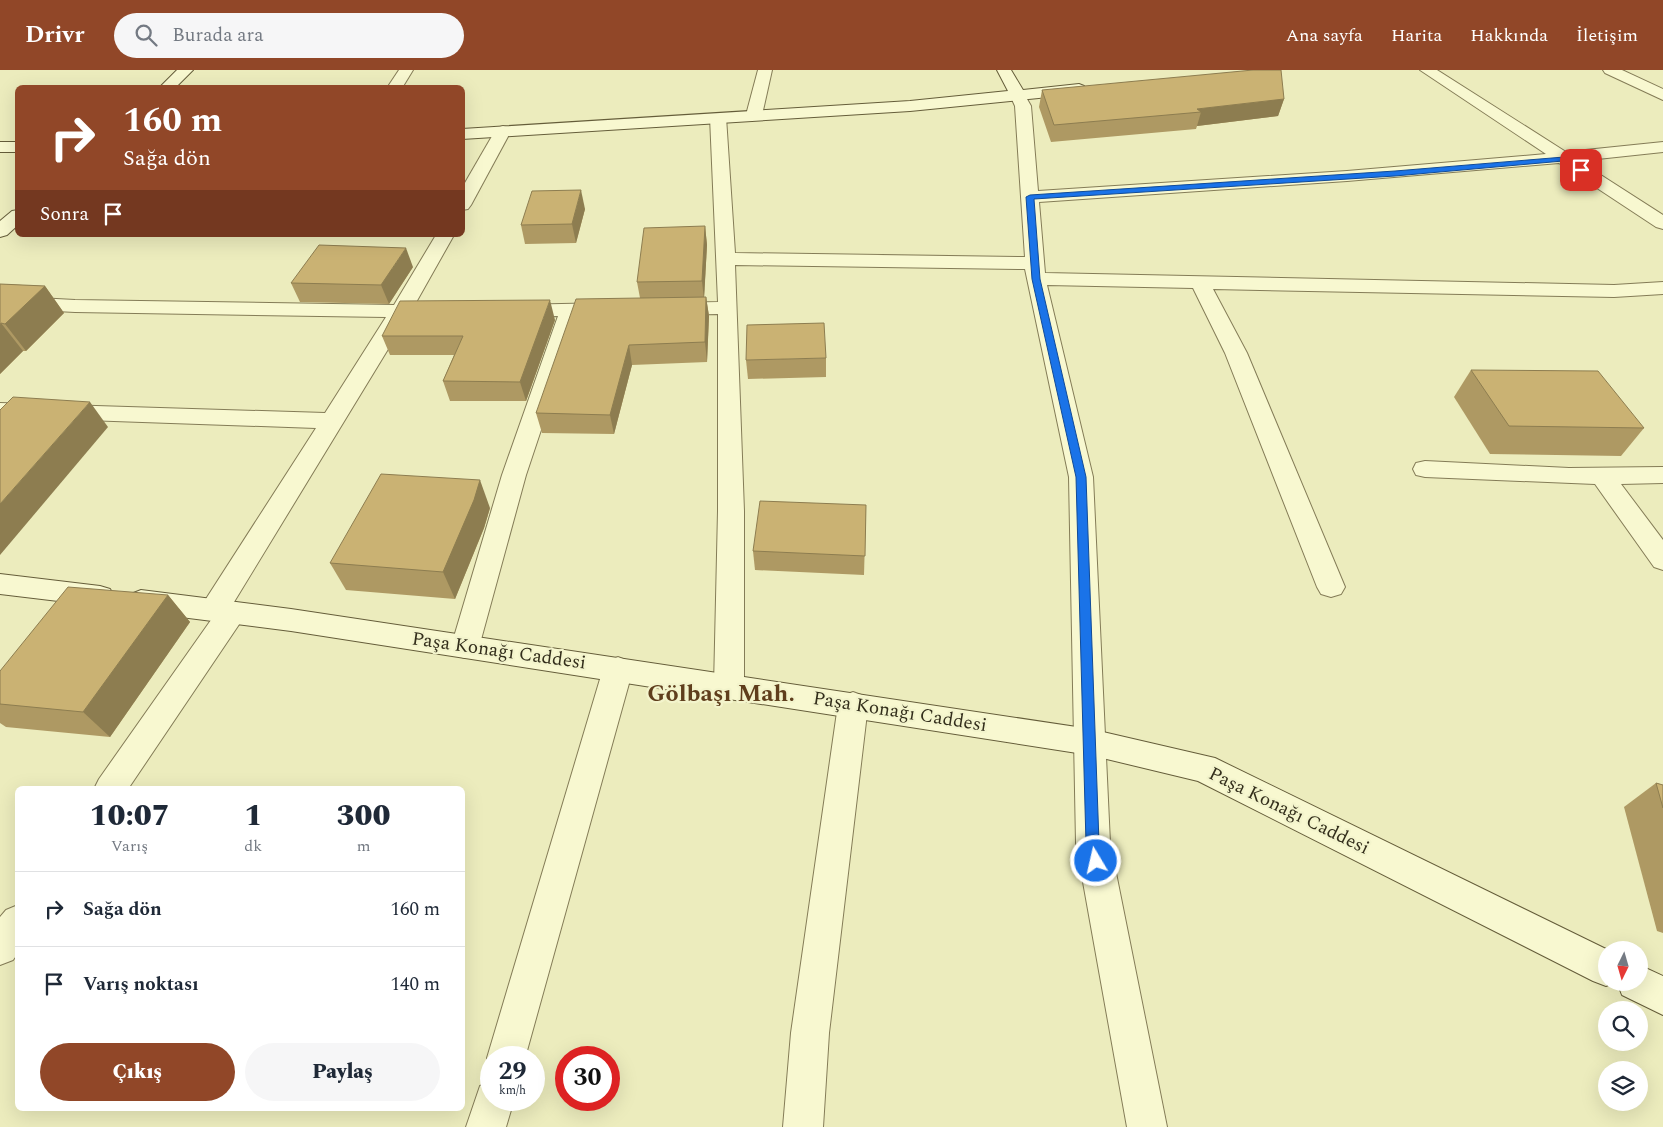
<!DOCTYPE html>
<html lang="tr">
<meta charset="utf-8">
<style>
body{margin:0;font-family:Spectral,serif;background:#f6f6f7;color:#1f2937;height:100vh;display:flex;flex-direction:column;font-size:19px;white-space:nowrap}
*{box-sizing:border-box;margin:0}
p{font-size:16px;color:#747a83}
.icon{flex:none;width:28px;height:28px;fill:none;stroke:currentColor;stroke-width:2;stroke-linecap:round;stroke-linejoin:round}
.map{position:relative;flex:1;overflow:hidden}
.panel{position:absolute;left:15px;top:716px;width:450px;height:325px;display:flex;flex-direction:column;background:#fff;border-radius:8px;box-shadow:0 5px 20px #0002}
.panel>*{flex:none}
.hud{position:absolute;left:15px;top:15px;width:450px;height:152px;border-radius:8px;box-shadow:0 5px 20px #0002;background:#914728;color:#fff;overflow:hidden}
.needle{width:32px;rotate:185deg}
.controls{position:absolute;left:1598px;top:871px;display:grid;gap:10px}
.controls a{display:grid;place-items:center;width:50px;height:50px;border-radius:50%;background:#fff;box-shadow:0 5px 20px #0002;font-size:25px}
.speed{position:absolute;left:480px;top:976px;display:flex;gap:10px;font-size:25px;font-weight:700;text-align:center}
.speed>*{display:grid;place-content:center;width:65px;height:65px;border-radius:50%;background:#fff;box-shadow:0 5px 20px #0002;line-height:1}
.speed small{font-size:12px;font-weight:400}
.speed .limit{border:8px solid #d22;background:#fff;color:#111}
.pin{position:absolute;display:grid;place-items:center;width:42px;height:42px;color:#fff;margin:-21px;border-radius:10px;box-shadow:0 2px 8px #0006}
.me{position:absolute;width:55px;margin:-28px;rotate:351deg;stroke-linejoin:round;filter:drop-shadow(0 0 4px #0008)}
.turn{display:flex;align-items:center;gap:18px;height:105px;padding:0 25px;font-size:22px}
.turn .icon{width:65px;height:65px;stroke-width:2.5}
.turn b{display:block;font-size:35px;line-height:42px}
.then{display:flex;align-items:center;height:48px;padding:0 25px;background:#0003;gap:10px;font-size:19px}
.eta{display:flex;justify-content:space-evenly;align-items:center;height:85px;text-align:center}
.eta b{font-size:30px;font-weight:800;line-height:35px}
.cta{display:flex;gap:10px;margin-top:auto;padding:10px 25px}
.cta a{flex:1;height:58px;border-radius:30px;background:#914728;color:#fff;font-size:20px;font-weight:800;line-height:58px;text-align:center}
.cta a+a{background:#f6f6f7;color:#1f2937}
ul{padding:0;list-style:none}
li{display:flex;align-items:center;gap:15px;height:75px;padding:0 25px;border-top:1px solid #e0e1e3}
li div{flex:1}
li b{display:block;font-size:19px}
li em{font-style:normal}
header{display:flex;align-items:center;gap:30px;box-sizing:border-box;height:70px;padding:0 25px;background:#914728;color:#fff}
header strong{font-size:24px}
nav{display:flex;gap:28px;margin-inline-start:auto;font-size:18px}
.search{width:350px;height:45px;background:#f6f6f7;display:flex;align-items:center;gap:12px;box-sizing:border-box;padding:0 18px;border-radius:28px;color:#747a83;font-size:19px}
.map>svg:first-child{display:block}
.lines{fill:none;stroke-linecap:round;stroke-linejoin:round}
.street-casing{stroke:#847c57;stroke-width:2}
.secondary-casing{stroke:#655d3a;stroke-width:2}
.street{fill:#f8f8d0;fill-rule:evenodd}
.secondary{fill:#f8f8d0;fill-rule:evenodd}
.wall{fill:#ae9963}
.shaded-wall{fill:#8d7d50}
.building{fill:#cab273;stroke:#8d7d50}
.route{fill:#1a73e8;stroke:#114b97}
.labels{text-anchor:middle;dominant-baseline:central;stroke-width:4.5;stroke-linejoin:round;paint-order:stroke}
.street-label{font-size:19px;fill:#332e1b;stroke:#f3f4cc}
.district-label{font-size:24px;font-weight:bold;fill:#5f3e1c;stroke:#f3f4cc}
</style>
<header>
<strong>Drivr</strong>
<div class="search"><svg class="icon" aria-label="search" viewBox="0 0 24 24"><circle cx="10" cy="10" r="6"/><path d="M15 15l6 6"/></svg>Burada ara</div>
<nav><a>Ana sayfa</a><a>Harita</a><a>Hakkında</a><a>İletişim</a></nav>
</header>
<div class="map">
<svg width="1663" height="1057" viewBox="0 0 1663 1057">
<rect width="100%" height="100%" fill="#ececbd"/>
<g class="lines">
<g class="street-casing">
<g id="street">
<polygon points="399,0 413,0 402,18 387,18"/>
<polygon points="758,0 772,0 762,45 760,48 748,48 746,45"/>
<polygon points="1420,0 1437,0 1566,82 1663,72 1663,82 1579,91 1663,145 1663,159 1656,157 1559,93 1347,111 1039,132 1045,203 1614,215 1663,212 1663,224 1614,227 1213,219 1247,283 1345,517 1341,524 1331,527 1321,524 1317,517 1225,283 1193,218 1047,215 1093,407 1110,773 1167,1057 1127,1057 1076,773 1069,407 1025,199 735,195 744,441 744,616 739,625 729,628 719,625 714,616 718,441 718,244 669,245 662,243 659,239 662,235 669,233 718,232 710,47 712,44 724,44 726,47 735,183 1025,187 1015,36 1010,25 1013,22 1023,22 1031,36 1038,121 1347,101 1546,84"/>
<polygon points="1603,0 1622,0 1663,19 1663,30 1605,3"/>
<polygon points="503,56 509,58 511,61 471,135 468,139 462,140 462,118 495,61 497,58"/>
<polygon points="436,165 454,165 414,236 438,238 441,242 438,246 407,248 234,532 242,534 246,542 242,550 128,719 94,719 99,709 211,550 204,548 200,540 204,532 316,358 0,347 0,333 325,343 386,247 75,242 0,238 0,226 75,230 394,235"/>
<polygon points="609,233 616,235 619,239 616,243 579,246 526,405 479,577 475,585 465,588 455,585 451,577 502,405 558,246 514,247 507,245 504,241 507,237 514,235"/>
<polygon points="1425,391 1569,398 1663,397 1663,413 1621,414 1663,470 1663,500 1654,497 1595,414 1425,407 1416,405 1413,399 1416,393"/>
<polygon points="618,587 628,591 633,599 525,988 491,988 491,999 487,988 603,599 608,591"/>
<polygon points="853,622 864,626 868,635 829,963 823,1057 783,1057 791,963 838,635 842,626"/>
<polygon points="18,835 18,883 13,890 0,895 0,847 6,840"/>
<polygon points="491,1011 491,1030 514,1030 506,1057 466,1057 480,1016"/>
</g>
</g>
<g class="secondary-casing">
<g id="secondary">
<polygon points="177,0 193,0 175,18 159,18"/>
<polygon points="997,0 1011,0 1023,20 1079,14 1084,16 1087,19 1084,22 1079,24 910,41 462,69 462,59 910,31 1008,21"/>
<rect x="0" y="72" width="18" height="10"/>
<polygon points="18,140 18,155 7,165 0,167 0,151 12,141"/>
<polygon points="0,504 100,516 110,519 114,526 110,533 100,536 0,524"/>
<polygon points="141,520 291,539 1090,659 1215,688 1608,880 1606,880 1606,912 1615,912 1606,916 1593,911 1198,711 1090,685 291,561 141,542 131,538 127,531 131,524"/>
<polygon points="1639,895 1663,906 1663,945 1622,925 1617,912 1639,912"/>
</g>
</g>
<use href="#street" class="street"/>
<use href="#secondary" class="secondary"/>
</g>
<g class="wall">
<polygon points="1042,20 1284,29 1278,46 1197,56 1196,59 1051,72 1039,37"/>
<polygon points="585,139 576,173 525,174 521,155"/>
<polygon points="705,156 707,175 704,227 706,227 709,246 707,292 632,295 614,364 542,363 536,343 640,228 637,212"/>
<polygon points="413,197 389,234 300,232 291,213"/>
<polygon points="0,214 45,216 64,243 26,281 23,281 0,304"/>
<polygon points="555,250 526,331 450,331 443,311 454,285 390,285 382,266"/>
<polygon points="826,288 826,307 748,309 746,290"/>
<polygon points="1471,300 1644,358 1621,386 1490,384 1454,327"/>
<polygon points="866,435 864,505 755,500 753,481"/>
<polygon points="490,438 484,458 455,529 346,520 330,493"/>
<polygon points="168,525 190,552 110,667 6,657 0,653 0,601"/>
<polygon points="1656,713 1663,715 1663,863 1657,861 1624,737"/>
</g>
<g class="shaded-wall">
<polygon points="1284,29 1278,46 1197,56 1201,42 1197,39"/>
<polygon points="581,120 585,139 576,173 572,154"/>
<polygon points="705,156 707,175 704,230 702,211"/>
<polygon points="406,178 413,197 389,234 381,215"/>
<polygon points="45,216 64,243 26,281 5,254"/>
<polygon points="706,227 709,246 707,292 705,272"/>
<polygon points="550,230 555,250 526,331 520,312"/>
<polygon points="1,253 23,281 0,304 0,255"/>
<polygon points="629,275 632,295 614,364 610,345"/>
<polygon points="90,332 108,357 0,485 0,434"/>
<polygon points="480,410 490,438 484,458 455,529 443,502"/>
<polygon points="168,525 190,552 110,667 83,642"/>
</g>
<g class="building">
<polygon points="1253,0 1281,0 1284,29 1197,39 1201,42 1054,55 1042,20"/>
<polygon points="581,120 572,154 521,155 532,121"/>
<polygon points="705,156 702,211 637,212 644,158"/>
<polygon points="319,175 406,178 381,215 291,213"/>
<polygon points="0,214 45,216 5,254 1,253 0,255"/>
<polygon points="706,227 705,272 629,275 610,345 536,343 576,229"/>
<polygon points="550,230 520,312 443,311 463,266 382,266 400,231"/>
<polygon points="824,253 826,288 746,290 747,255"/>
<polygon points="1471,300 1598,301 1644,358 1509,356"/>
<polygon points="13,327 90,332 0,434 0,340"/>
<polygon points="381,404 480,410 474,430 443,502 330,493"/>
<polygon points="760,431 866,435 865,486 753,481"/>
<polygon points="68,517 168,525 83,642 0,634 0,601"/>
<polygon points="1656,713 1663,715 1663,738"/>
</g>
<polygon class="route" points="1564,87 1585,100 1578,101 1563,91 1395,106 1034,129 1040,209 1086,407 1099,773 1103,791 1101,796 1096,798 1091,796 1086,773 1076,407 1032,209 1026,127 1030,125 1395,101"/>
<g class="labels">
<g class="street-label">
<text transform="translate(499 581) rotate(8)">Paşa Konağı Caddesi</text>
<text transform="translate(900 642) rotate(9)">Paşa Konağı Caddesi</text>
<text transform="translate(1289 741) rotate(26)">Paşa Konağı Caddesi</text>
</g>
<g class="district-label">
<text x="721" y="624">Gölbaşı Mah.</text>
</g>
</g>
</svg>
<div class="controls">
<a><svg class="needle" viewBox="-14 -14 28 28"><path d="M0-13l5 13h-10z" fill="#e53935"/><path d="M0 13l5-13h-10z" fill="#747a83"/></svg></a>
<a><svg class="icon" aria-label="search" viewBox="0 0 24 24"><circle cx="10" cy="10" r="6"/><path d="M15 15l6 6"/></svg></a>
<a><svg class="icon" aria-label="layers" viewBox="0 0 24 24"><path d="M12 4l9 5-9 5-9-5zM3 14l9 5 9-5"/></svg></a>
</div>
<div class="speed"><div>29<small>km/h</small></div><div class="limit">30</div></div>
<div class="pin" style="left:1581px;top:100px;background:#d93025"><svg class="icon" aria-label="arrive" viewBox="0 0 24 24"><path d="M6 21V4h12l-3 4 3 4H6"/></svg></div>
<svg class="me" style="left:1096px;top:791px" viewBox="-20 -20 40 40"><circle r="17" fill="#1a73e8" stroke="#fff" stroke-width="3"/><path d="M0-11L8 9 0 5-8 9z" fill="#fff"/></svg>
<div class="hud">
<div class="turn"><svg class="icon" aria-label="right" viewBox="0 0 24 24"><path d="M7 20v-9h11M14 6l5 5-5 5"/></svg><div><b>160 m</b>Sağa dön</div></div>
<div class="then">Sonra<svg class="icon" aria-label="arrive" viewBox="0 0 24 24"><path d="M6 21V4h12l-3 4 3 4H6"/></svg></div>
</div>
<section class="panel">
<div class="eta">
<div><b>10:07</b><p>Varış</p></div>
<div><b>1</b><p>dk</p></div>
<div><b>300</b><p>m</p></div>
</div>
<ul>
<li><svg class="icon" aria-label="right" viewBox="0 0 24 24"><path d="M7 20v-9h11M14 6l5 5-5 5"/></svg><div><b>Sağa dön</b></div><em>160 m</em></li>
<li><svg class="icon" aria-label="arrive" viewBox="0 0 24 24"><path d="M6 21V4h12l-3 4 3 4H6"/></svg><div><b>Varış noktası</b></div><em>140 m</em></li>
</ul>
<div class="cta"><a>Çıkış</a><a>Paylaş</a></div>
</section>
</div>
